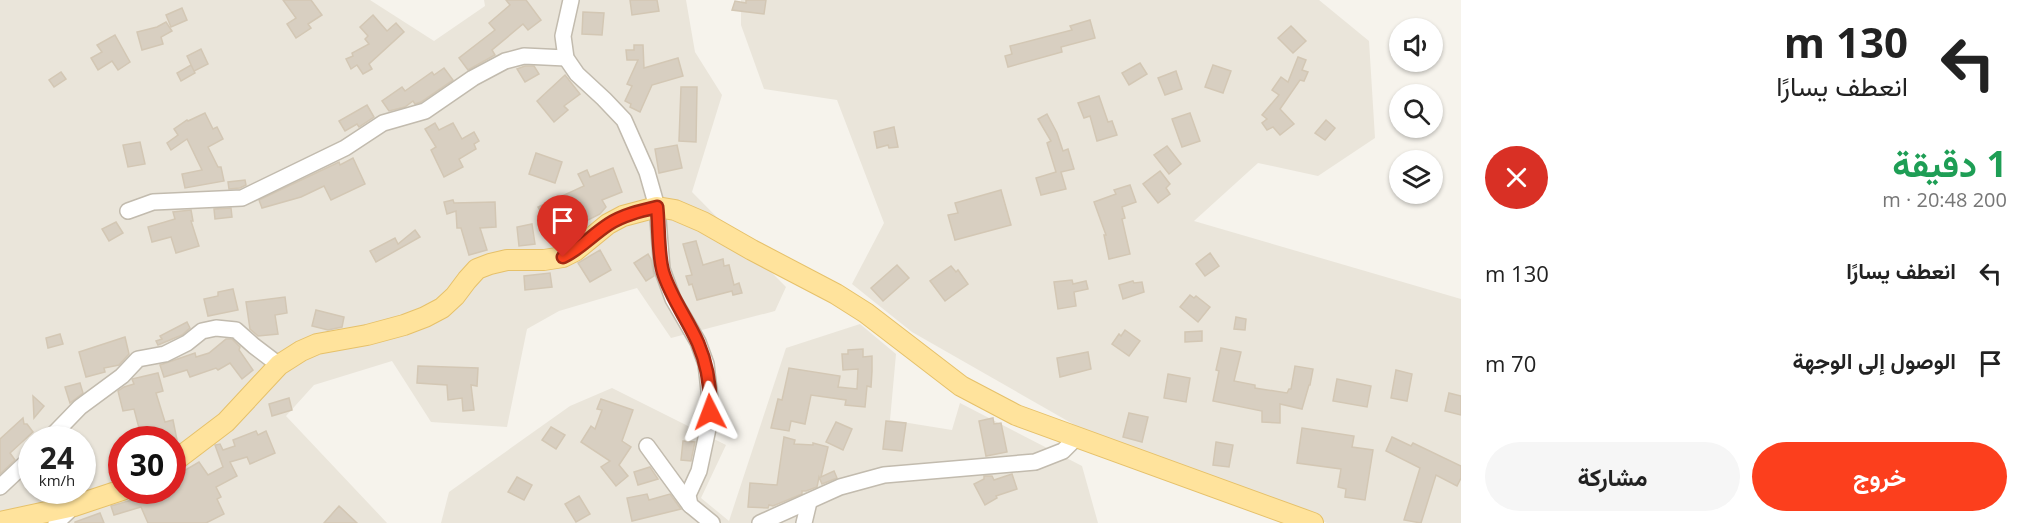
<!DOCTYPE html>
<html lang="ar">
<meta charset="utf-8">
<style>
body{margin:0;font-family:"Open Sans",Vazirmatn,sans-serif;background:#f6f6f6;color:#222;direction:rtl;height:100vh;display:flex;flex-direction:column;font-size:22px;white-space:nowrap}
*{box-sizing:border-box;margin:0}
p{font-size:20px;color:#767676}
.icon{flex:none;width:33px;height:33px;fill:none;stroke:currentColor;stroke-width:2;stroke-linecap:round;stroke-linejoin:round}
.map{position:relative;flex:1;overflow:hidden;direction:ltr}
.drawer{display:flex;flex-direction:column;background:#fff;width:570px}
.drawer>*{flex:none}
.top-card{background:#fff;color:#222;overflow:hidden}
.tools{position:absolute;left:1389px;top:18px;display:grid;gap:12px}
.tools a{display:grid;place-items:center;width:54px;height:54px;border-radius:50%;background:#fff;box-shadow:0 2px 4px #0004;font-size:30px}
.speed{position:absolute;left:18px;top:426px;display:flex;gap:12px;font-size:30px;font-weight:700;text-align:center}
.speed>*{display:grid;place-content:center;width:78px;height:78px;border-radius:50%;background:#fff;box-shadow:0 2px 4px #0004;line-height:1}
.speed small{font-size:15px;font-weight:400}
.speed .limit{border:9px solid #d22;background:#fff;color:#111}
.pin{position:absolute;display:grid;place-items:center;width:51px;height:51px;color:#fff;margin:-62px -26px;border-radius:50% 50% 50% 0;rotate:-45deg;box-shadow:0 0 6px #0007}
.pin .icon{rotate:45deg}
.me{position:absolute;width:66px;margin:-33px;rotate:357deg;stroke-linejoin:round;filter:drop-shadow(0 0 4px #0008)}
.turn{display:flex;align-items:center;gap:21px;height:126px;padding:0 24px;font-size:27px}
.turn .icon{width:78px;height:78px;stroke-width:2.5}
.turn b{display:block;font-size:42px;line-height:51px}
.round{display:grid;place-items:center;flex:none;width:63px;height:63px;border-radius:32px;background:#f6f6f6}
.head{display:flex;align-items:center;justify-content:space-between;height:102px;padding:0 24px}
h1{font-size:36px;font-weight:700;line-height:45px;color:#1e9e55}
.button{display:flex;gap:12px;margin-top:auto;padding:12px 24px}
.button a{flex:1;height:69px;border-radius:36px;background:#fc3f1d;color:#fff;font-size:24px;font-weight:700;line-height:69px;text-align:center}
.button a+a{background:#f6f6f6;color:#222}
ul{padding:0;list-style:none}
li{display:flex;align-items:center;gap:18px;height:90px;padding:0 24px}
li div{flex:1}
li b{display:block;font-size:22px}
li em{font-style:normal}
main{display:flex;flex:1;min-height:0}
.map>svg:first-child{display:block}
.residential{fill:#eae5da;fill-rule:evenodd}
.building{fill:#d8cfc1;stroke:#d3c7b4;stroke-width:1.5}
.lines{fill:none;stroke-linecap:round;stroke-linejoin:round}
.minor-casing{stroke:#c2bbae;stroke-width:18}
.major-casing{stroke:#e6c16a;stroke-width:22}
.minor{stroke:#fff;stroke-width:15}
.major{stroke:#ffe39c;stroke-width:20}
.route-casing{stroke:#a42913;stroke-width:15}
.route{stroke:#fc3f1d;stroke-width:10}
</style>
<main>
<section class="drawer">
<div class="top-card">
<div class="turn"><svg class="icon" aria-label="left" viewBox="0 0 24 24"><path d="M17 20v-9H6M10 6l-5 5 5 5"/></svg><div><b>130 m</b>انعطف يسارًا</div></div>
</div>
<div class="head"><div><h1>1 دقيقة</h1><p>200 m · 20:48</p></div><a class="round" style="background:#d93025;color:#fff"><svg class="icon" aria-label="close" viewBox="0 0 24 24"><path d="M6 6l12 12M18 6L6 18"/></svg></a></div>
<ul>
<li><svg class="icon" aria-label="left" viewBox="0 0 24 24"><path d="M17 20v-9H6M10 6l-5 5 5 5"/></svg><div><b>انعطف يسارًا</b></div><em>130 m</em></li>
<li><svg class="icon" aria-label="arrive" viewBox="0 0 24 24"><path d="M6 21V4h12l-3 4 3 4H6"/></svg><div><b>الوصول إلى الوجهة</b></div><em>70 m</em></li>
</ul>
<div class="button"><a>خروج</a><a>مشاركة</a></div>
</section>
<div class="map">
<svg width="1461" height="523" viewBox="0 0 1461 523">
<rect width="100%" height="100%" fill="#f6f3ec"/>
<g class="residential">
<path d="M0,0H370L434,41L485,6L484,0H686L695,52L722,95L692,192L786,287L775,311L671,338L637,288L559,311L527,329L507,427L431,422L392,361L314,385L286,416L387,523H0ZM32,440H82V490H32ZM122,440H172V490H122Z"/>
<polygon points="741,0 1319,0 1369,41 1375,138 1318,176 1258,163 1194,221 1461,299 1461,523 1327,523 1115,448 912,332 852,284 884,223 837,100 764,89 741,25"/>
<polygon points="860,324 896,354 890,420 952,430 960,403 1082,466 1098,523 441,523 449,492 570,406 612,388 726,445 701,498 729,521 786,348"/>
</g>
<g class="building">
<polygon points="283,0 311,0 322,15 308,24 311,28 296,38 287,24 296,18"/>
<polygon points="506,0 526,0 541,20 528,30 523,24 492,50 495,55 468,70 459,58 495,30 489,23 510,5"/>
<polygon points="630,0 657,0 659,11 632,15"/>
<polygon points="746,0 766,0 764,14 732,10 735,1 746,3"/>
<polygon points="182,8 187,20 171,27 166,15"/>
<polygon points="583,12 604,13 602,35 582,34"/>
<polygon points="373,15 387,31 396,23 404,32 369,64 372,69 363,74 357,65 351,69 346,59 353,56 352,53 369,44 365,39 368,36 360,27"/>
<polygon points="1090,20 1095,38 1061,47 1062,52 1008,67 1005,56 1012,54 1010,46 1072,30 1070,26"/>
<polygon points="166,22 172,31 161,37 163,44 142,50 137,32 157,27"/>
<polygon points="1291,26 1306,41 1293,53 1278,38"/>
<polygon points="115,35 130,62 118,70 112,61 98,70 91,58 102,52 97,45"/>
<polygon points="634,45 643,45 644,68 678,58 683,76 652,85 640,112 630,107 631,104 625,101 632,86 627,84 638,60 627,60 626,50 634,50"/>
<polygon points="201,49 208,64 194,71 195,73 181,81 177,73 191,65 194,71 187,56"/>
<polygon points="1298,57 1306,60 1302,70 1308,72 1304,81 1300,80 1280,109 1294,124 1280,135 1273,127 1267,130 1262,123 1267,119 1262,115 1279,95 1272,90 1281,77 1288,82"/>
<polygon points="1140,63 1147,74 1129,85 1122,73"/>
<polygon points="1213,65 1231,71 1223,93 1205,87"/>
<polygon points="525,66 534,66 539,74 525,82 517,69"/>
<polygon points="444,68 453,80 421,102 415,104 413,101 405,107 389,111 382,101 402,87 405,91 432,72 434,75"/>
<polygon points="1176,71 1182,89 1165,95 1158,78"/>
<polygon points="61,72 66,79 54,87 49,80"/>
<polygon points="565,75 580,94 564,106 568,110 554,122 537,101"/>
<polygon points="681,87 697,87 696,142 679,141"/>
<polygon points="1099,96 1108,122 1112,121 1117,135 1097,141 1090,116 1084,118 1078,103"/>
<polygon points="367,105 374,117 359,127 357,124 345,131 339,121"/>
<polygon points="205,113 213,129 217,127 223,139 208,147 218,167 221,167 224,181 185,188 182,174 202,170 187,139 171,150 167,143 178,135 174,129 187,120 188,121"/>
<polygon points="1190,113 1200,141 1182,147 1172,119"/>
<polygon points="1047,114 1057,133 1063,151 1068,149 1074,169 1061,172 1066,189 1041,195 1036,178 1056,172 1047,143 1051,141 1038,119"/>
<polygon points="1326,120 1335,128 1325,140 1315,133"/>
<polygon points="435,123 439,130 453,123 462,139 474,132 479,141 474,144 476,149 459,159 463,167 444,177 431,150 436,147 425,129"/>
<polygon points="894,127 898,147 889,148 888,145 877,148 874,132"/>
<polygon points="140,142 145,164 128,167 123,145"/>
<polygon points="677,145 682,168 659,173 655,149"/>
<polygon points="1167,146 1181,164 1169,174 1154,155"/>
<polygon points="536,153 562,162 555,183 529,174"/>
<polygon points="353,158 365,184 331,200 324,186 301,197 262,208 259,200 339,162 340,165"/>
<polygon points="613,168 622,192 602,200 606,207 600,214 580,224 573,211 549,225 538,207 584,186 578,174 587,170 590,177"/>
<polygon points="1160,171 1170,184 1166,188 1170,194 1158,203 1143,184"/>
<polygon points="245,180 246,185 240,188 229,189 228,182"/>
<polygon points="1130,185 1136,202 1122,207 1125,218 1122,219 1130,254 1109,259 1104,235 1106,235 1094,202 1116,194 1114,190"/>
<polygon points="1001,190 1011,225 955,240 948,215 958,213 955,203"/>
<polygon points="453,200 454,203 495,202 496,227 480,228 487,250 469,255 461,228 457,228 456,211 447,214 444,202"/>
<polygon points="231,208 232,217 215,219 214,209"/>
<polygon points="191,210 193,221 191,221 199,246 176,253 171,237 152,242 148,227 175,219 173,212"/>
<polygon points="116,222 123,233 109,241 102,229"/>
<polygon points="532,224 535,244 519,246 517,227"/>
<polygon points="415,230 420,237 376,262 370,251 395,238 398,244"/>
<polygon points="696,241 703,265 723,259 724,266 729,265 734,285 739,283 742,293 733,295 732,291 697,300 692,284 689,285 686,276 692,275 683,244"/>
<polygon points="600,250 611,270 590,282 578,263"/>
<polygon points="1210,253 1219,266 1205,276 1196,264"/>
<polygon points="648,254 651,259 654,276 646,281 634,263"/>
<polygon points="897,265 909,278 883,301 871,288"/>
<polygon points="951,266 956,272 958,270 968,284 945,301 930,281"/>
<polygon points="550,273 552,287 525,290 524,276"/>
<polygon points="1072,280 1073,284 1086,281 1088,289 1074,292 1076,306 1058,309 1054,282"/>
<polygon points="1133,281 1134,283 1142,282 1144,292 1123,299 1119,285"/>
<polygon points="233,289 238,310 208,316 204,299 218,296 218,292"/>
<polygon points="1190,295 1194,298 1196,296 1210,307 1198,322 1180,307"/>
<polygon points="285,297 287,313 275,315 278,334 258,336 250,329 246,302"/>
<polygon points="316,310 344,317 342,327 328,330 312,326"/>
<polygon points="1236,317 1246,319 1245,330 1234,329"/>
<polygon points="187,322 190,328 182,335 158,345 156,341 162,339 160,336"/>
<polygon points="1125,330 1140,341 1129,356 1112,344 1119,334 1121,336"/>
<polygon points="1202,331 1202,341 1185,342 1185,332"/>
<polygon points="60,334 63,344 48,348 46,338"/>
<polygon points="125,337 129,354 119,365 104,368 105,372 86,377 79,352"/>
<polygon points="226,339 232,339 240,347 239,350 253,370 242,379 230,363 218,370 216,368 190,377 187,370 164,377 160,365 195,353 196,357 209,353"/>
<polygon points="1221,348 1241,352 1234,381 1255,385 1255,388 1287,393 1289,389 1291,389 1295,366 1313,369 1310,385 1309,385 1302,409 1280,404 1280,423 1262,422 1262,411 1213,401 1219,371 1216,370"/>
<polygon points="863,349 863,357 872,356 872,371 871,387 867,386 865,407 845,405 846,400 811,395 805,424 791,421 789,431 771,428 778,399 782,400 789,368 840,376 838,387 857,389 858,369 843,370 842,354 848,354 848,350"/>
<polygon points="1088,352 1091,369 1060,377 1057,358"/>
<polygon points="418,366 478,368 477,386 471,385 474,410 463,411 462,398 448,400 447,385 417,383"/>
<polygon points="1396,370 1412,374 1407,401 1391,398"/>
<polygon points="158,373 163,391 156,393 165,422 173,420 177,440 136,440 134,429 139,428 134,409 123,411 118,391 124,387 134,384 132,379"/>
<polygon points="1168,374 1190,378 1186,402 1164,398"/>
<polygon points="1337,379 1371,386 1367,407 1333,401"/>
<polygon points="80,383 83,393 70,403 65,387"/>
<polygon points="1449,393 1461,396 1461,415 1445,411"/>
<polygon points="33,396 44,406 34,418"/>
<polygon points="289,398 292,410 272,416 269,404"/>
<polygon points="601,399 633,410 622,441 631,447 619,465 628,476 616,486 601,467 610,461 581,442 591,426 595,429 602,410 597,409"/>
<polygon points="1129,413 1148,417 1142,442 1123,437"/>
<polygon points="23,418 24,424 27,424 33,432 10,453 15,460 0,474 0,439"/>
<polygon points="993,418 994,424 1001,423 1007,452 986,456 979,421"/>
<polygon points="886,421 906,423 902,451 883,449"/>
<polygon points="836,422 852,429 843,450 826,442"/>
<polygon points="551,427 565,435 556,449 542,440"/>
<polygon points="1302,428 1354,436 1352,447 1373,450 1365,500 1345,497 1346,489 1338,487 1341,469 1297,463"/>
<polygon points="256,431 258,435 266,431 275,453 250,464 247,457 230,462 237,476 216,487 221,497 217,499 224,514 206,523 148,523 141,507 114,515 111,506 149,495 148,493 153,490 172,490 172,482 177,480 175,476 199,462 208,475 223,467 215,445 220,444 223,450 235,446 233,440"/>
<polygon points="784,437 795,440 794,444 813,445 813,443 828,447 821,477 834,471 837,478 822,484 819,477 817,487 806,491 802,491 802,494 773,506 769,505 768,508 748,507 750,483 777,485"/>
<polygon points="1392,437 1411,446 1413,443 1461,466 1461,478 1457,486 1436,475 1421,523 1404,520 1420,468 1386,451"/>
<polygon points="683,441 695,442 691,461 681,460"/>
<polygon points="1216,442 1233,445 1229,467 1213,465"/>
<polygon points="650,467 658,479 638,485 634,472"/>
<polygon points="1012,474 1017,489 996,496 997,498 985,505 974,484 984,479 984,476 992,476 994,480"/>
<polygon points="517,477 532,485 524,500 508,492"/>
<polygon points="647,494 649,500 670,494 681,509 632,521 627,498"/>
<polygon points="579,496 590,514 576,522 565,504"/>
<polygon points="339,506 357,523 324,523"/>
<polygon points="100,513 104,523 75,523 75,522"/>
</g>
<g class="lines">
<g class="minor-casing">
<g id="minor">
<polyline points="571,0 563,36 566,58 577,74 604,99 624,120 647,172 657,207 662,269 673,299 698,342 706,364 710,399 709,424 699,471 688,495 690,505 712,523"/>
<polyline points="128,211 153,202 242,198 345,148 383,123 425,111 473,78 505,61 524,56 566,58"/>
<polyline points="48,440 80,407 122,376 138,359 165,354 187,343 202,331 216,328 236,330 254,346 279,365"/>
<polyline points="647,446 690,505"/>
<polyline points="0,487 32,457"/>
<polyline points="56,523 74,506"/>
<polyline points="760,523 840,487 884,475 1035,462 1063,451 1076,438"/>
<polyline points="804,523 809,502"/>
</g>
</g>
<g class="major-casing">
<g id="major">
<polyline points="172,463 226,422 279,365 301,351 317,344 367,335 404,325 425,317 442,308 455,296 467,280 477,269 490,264 507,260 544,260 563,257 575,251 608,224 623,216 657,207 675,210 703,222 752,250 836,294 866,313 961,386 1016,415 1313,523"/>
<polyline points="0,522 74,506 122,490"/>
</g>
</g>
<use href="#minor" class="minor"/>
<use href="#major" class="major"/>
</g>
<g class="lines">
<g class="route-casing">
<path id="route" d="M563,257C580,249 592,235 609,224C623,215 640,211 657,207C659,225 658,255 663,272C671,298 687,318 698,343C707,364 711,389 710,412"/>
</g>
<use href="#route" class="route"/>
</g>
</svg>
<div class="tools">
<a><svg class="icon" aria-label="sound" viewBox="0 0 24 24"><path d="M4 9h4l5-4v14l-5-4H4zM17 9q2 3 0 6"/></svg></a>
<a><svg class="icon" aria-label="search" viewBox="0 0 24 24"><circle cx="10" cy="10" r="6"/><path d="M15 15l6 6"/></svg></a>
<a><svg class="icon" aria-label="layers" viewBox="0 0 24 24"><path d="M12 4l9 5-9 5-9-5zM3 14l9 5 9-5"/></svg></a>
</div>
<div class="speed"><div>24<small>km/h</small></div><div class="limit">30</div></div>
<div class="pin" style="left:563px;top:257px;background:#d93025"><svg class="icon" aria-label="arrive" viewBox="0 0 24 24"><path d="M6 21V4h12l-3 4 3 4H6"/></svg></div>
<svg class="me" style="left:710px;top:412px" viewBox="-20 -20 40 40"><path d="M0-17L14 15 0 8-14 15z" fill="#fc3f1d" stroke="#fff" stroke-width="4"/></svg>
</div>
</main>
